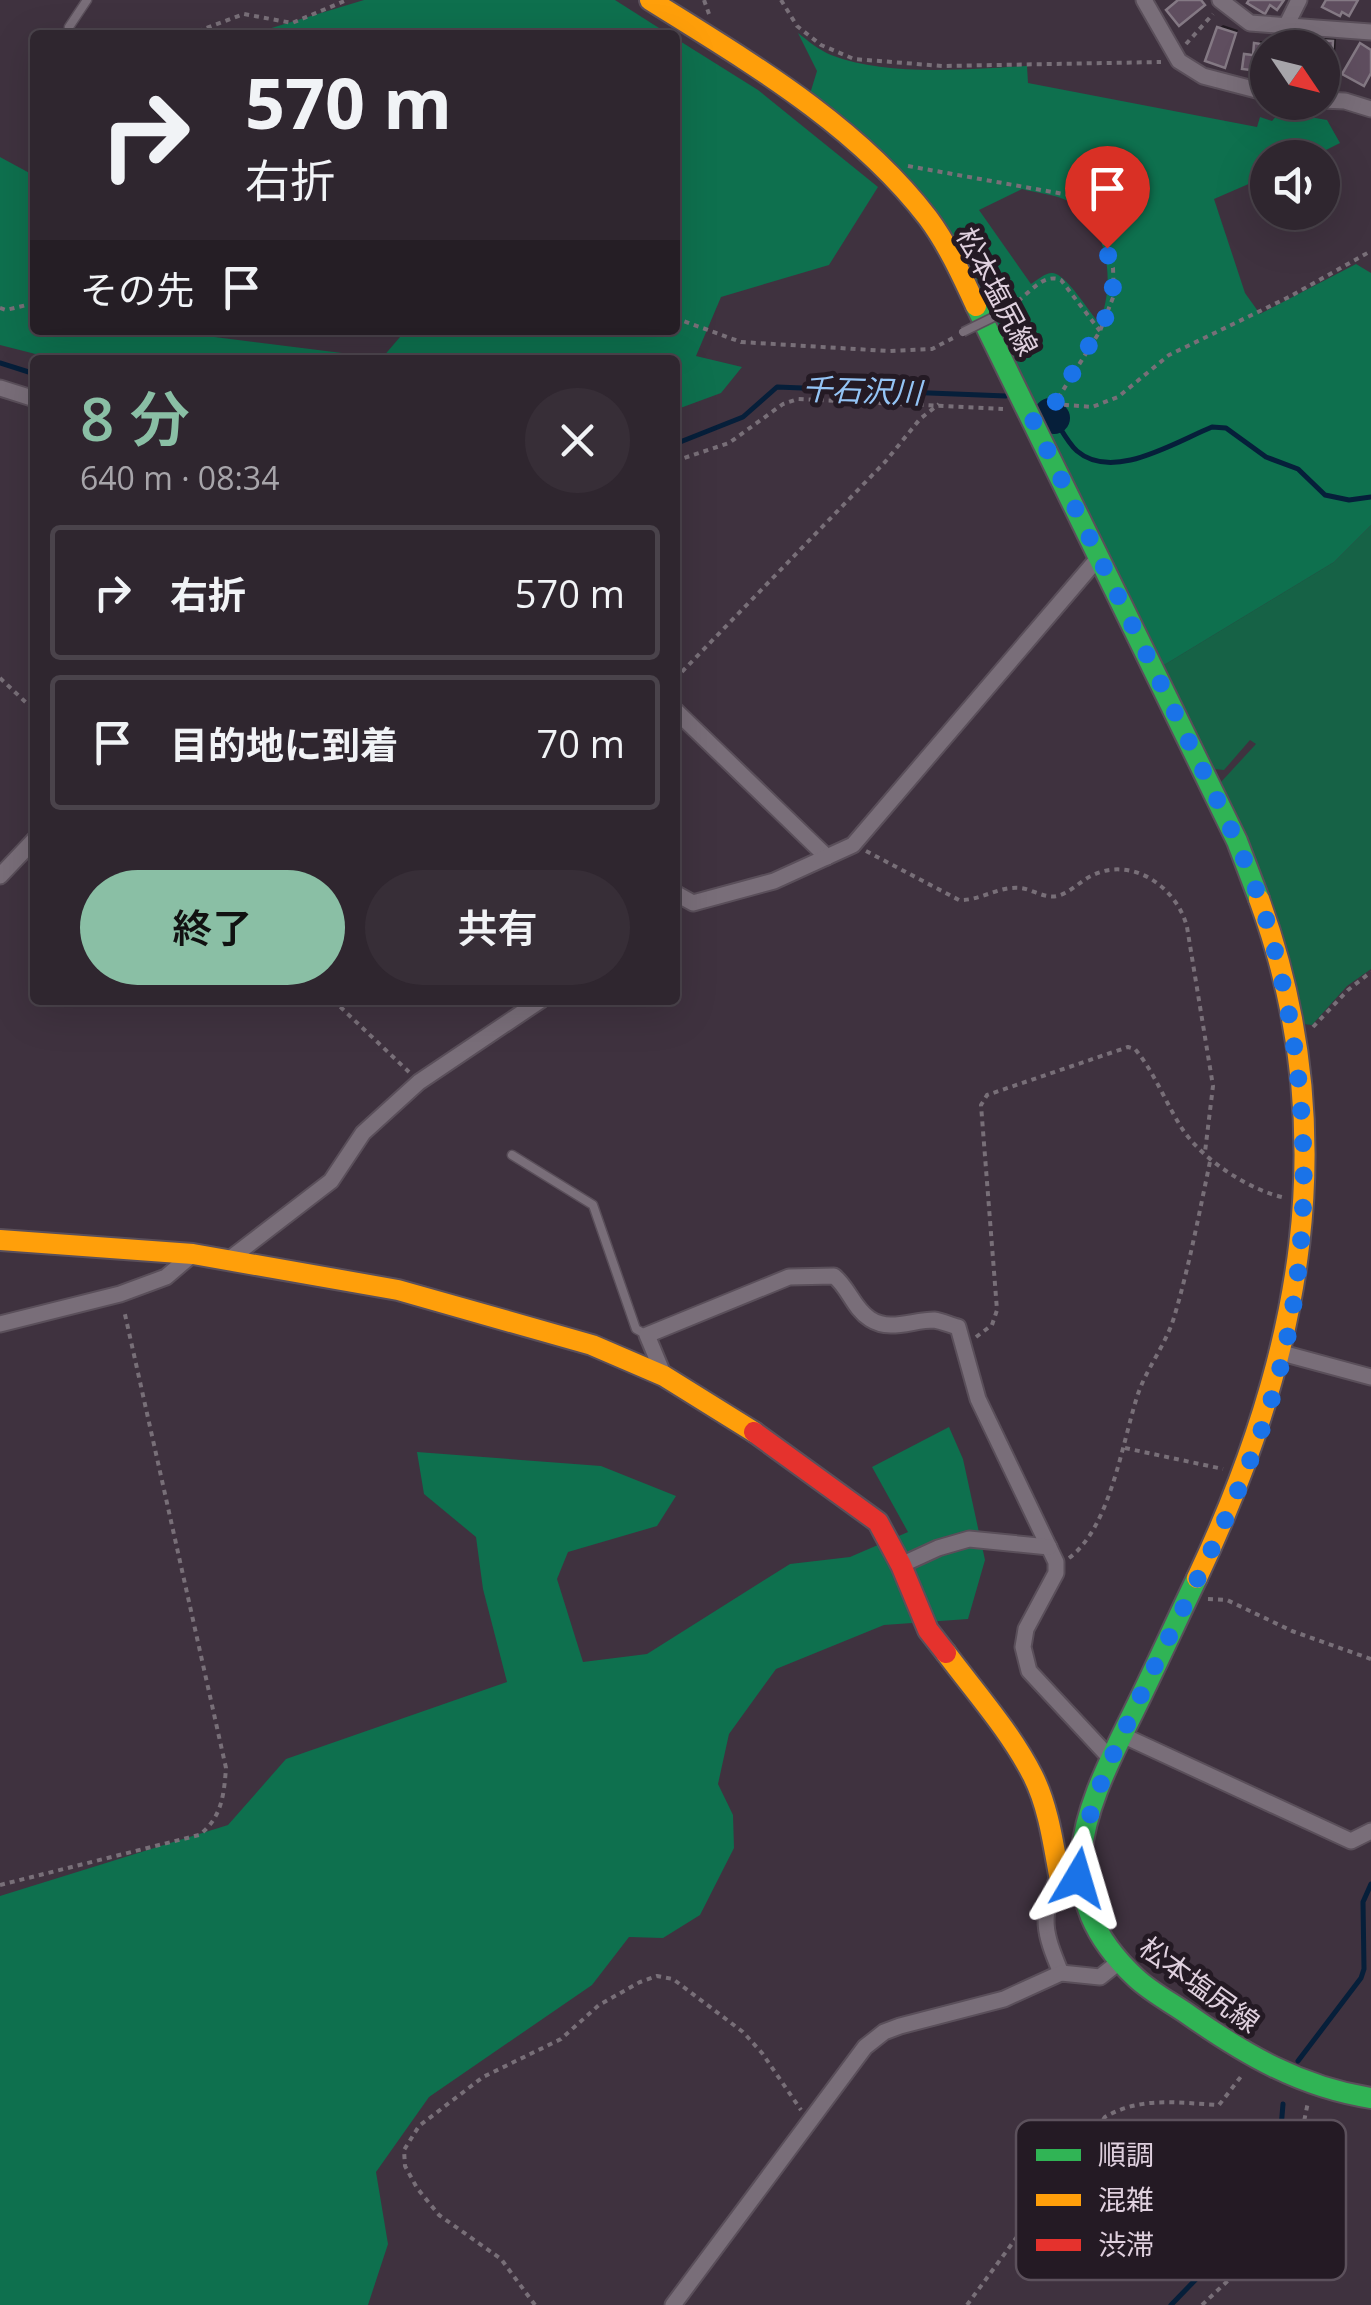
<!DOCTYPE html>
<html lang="ja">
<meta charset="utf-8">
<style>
body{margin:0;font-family:"Open Sans","Noto Sans JP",sans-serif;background:#372e37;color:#f1f3f6;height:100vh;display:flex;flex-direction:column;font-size:38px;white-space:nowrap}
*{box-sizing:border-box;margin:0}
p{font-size:32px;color:#a7a5aa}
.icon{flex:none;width:55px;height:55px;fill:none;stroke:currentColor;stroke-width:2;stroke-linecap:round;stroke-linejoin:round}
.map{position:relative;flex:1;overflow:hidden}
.sheet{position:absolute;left:30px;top:355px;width:650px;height:650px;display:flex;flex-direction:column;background:#2f262f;border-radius:10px;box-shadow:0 10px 40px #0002,0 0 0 2px #4a434b}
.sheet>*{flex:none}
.top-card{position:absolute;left:30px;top:30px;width:650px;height:305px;border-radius:10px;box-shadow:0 10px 40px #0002,0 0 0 2px #4a434b;background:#2f262f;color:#f1f3f6;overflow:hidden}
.needle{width:65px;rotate:125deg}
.tools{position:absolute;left:1250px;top:30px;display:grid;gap:20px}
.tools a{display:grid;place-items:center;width:90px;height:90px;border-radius:50%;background:#2f262f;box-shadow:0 10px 40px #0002,0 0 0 2px #4a434b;font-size:50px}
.pin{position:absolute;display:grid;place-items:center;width:85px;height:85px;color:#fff;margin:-102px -42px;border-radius:50% 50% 50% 0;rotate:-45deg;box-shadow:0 0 10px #0007}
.pin .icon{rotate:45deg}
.me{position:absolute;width:110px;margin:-55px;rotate:7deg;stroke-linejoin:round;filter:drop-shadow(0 0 8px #0008)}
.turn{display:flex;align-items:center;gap:35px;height:210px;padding:0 50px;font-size:45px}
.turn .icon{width:130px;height:130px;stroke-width:2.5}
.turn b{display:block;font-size:70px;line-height:85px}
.then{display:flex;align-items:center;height:95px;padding:0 50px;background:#0003;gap:20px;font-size:38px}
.round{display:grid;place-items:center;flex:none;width:105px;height:105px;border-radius:52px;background:#372e37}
.head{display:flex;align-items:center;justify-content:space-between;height:170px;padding:0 50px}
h1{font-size:60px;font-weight:600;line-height:75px;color:#8abfa5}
.primary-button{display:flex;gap:20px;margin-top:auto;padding:20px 50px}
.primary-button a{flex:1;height:115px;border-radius:60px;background:#8abfa5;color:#111;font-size:40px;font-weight:600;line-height:115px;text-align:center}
.primary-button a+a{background:#372e37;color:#f1f3f6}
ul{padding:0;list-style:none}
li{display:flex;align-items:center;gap:30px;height:135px;margin:0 20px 15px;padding:0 30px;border:5px solid #4a434b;border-radius:10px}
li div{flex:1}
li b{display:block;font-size:38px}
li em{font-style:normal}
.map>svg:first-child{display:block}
.green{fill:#166246}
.forest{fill:#0e704e;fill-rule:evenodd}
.shadow{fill:#0007}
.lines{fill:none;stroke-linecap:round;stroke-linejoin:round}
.stream{stroke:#061f3a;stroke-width:5}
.river{stroke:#061f3a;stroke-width:32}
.building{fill:#5f4e5f;stroke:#847984;stroke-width:2.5}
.lane-casing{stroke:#5a4f5a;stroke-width:11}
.street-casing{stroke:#5a4f5a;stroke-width:19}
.fast-casing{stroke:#5a4f5a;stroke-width:24}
.slow-casing{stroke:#5a4f5a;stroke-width:24}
.jam-casing{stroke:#5a4f5a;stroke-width:24}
.path{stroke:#786f78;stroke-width:4;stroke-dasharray:5 5;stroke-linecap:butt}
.lane{stroke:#796e79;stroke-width:8}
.street{stroke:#796e79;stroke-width:15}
.fast{stroke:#30b455;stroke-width:20}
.slow{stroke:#ff9f0a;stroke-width:20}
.jam{stroke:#e5322d;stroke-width:20}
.lane-bridge-casing{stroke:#5a4f5a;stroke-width:11;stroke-linecap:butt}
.lane-bridge{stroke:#796e79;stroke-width:8}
.route{stroke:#1a73e8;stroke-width:18;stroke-dasharray:0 32.4}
.labels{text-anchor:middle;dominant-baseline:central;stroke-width:10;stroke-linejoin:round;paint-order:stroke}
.street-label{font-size:28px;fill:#dfd0de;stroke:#241a24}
.water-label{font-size:30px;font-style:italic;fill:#94c4f5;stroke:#241a24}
.key{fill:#241a24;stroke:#5c515c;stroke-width:2.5}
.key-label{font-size:28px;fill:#dfd0de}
</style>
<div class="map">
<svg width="1371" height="2305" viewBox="0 0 1371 2305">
<rect width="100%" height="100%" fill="#3f323f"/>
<polygon class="green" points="1371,525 1371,969 1347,986 1312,1025 1303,1024 1250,845 1221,782 1256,744 1250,740 1224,770 1214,769 1164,665 1334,562"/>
<g class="forest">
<polygon points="364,0 615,0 670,35 248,35"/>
<path d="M798,33C808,41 819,50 831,55C887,77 967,69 1027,66L1028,83L1257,127L1260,117L1272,121L1280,112L1327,120L1340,143L1312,157L1268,158L1267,176L1214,199L1245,293L1260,314L1356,264L1371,273V525L1334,562L1164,665L956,245L809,97L817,71ZM1022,189C1036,193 1055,194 1068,201C1109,224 1116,284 1099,323C1089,312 1067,275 1053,273C1046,272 1037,280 1031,284L979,210Z"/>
<polygon points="675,38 758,90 878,187 829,265 721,297 696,356 742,367 721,393 675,410 675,360 59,360 0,345 0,157 35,176 35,330 159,330 382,358 406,330 675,330"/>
<polygon points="949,1427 963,1459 985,1560 968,1619 884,1625 776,1669 729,1734 718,1784 733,1815 734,1848 700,1915 663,1938 629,1937 592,1985 429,2097 376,2172 388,2244 368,2305 0,2305 0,1896 228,1825 286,1759 507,1682 483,1589 476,1537 424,1494 417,1452 601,1466 676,1496 657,1526 568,1552 557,1579 583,1662 647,1654 790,1564 850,1557 908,1532 872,1467"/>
</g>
<g class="shadow">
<polygon points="1223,25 1238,30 1224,65 1219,28"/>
<polygon points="1318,37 1336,38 1334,73 1330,76 1322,48 1314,41"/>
<polygon points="1260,41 1286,44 1285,48 1268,48 1245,67 1246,55 1255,52"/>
</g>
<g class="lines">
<g class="stream">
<polyline points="0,363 35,374"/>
<path d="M1054,418C1061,429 1068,443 1077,451C1113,482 1175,442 1212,427L1226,428L1266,457L1298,469L1325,495L1349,500L1371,497"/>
<polyline points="675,444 743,417 777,387 1006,396"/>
<polyline points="1298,2061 1361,1978 1364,1969 1363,1902 1371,1884"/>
<polyline points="1171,2305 1203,2272 1233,2254 1268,2209 1277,2176 1283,2104"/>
</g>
<polyline class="river" points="1050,414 1054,418"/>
</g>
<g class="building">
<polygon points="1178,0 1201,0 1205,5 1179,26 1166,10"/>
<polygon points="1249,0 1284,0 1277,10 1270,5 1265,14 1247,3"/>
<polygon points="1326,0 1358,0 1349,16 1342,12 1340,16 1322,7"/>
<polygon points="1217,27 1236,33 1225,68 1205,61"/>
<polygon points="1312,40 1333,41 1331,79 1322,78 1322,48 1311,48"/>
<polygon points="1254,43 1284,47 1268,48 1268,72 1242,69 1244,54 1253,55"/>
<polygon points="1360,43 1371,50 1371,73 1364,86 1342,74"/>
</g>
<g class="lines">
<g class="lane-casing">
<g id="lane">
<polyline points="69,27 87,0"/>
<polyline points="512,1155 593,1205 636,1329 647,1335"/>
</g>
</g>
<g class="street-casing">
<g id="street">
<polyline points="1144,0 1179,61 1203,76 1268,93"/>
<polyline points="1220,0 1250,23 1371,32"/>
<polyline points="1286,26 1299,0"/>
<polyline points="1322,100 1345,101 1371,109"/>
<polyline points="0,388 35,399"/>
<polyline points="675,710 827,857"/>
<polyline points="0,876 35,839"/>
<polyline points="675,893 693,903 774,881 853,845 1099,557"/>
<polyline points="227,1261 331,1181 363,1133 419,1082 541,1000"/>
<polyline points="0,1324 120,1294 166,1277 193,1254"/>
<polyline points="1282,1353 1371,1377"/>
<path d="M664,1376L647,1335L789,1277L834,1276C849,1288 853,1308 870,1319C890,1332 912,1320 934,1320C942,1321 950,1325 958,1327L978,1399L1056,1562V1573L1026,1629L1023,1647L1029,1671L1110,1758"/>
<polyline points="901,1565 938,1548 969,1539 1049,1547"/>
<polyline points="1122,1735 1351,1841 1371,1831"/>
<path d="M1059,1875C1039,1917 1044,1932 1061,1973"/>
<polyline points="673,2305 865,2047 884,2032 900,2026 1004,1999 1061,1973 1100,1977 1119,1962"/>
</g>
</g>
<g class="fast-casing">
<g id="fast">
<polyline points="976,306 1237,841 1259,899"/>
<path d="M1197,1578C1174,1626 1152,1675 1128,1723C1082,1816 1047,1895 1136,1978C1151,1992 1170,2002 1186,2013C1244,2054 1300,2087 1371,2098"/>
</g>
</g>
<g class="slow-casing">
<g id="slow">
<path d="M650,0C749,62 856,124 928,218C948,245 962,276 976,306"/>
<polyline points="0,1240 193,1254 398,1290 592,1345 664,1376 754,1432"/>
<path d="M1197,1578C1301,1358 1345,1134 1259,899"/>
<path d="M946,1653C976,1693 1010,1731 1033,1776C1048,1806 1053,1842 1059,1875L1079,1878"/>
</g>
</g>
<g class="jam-casing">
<polyline id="jam" points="754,1432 878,1522 901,1565 928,1630 946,1653"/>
</g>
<g class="path">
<polyline points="704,0 709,14"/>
<polyline points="781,0 797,26 821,45 854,59 942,66 1161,62"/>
<polyline points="188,35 244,14 292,23 347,0"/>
<polyline points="1186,44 1213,14"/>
<polyline points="908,166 1069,195 1101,233 1113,268 1114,295 1100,331 1055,403"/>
<path d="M1018,301C1031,291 1044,273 1061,280L1100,331"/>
<polyline points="0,308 6,310 35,303"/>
<polyline points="675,318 741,342 888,351 932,349 953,338"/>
<polyline points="1054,404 1092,407 1118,397 1169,355 1289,297 1371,251"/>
<polyline points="675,461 729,443 783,404 798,399 1003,409"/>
<polyline points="0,678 35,711"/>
<polyline points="675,679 885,462 920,419 939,404"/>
<path d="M866,851L959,900C980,901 998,886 1020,888C1032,889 1045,899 1057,896C1070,893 1079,882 1091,876C1131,855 1177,887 1187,927L1213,1086L1205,1152"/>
<polyline points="333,1000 409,1072"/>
<polyline points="1313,1027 1348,990 1371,972"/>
<path d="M976,1337L992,1325L997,1310L981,1105L987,1095L1128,1047L1135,1049C1155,1073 1166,1104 1183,1130C1204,1161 1251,1191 1286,1198"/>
<polyline points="1125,1448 1223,1469"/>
<path d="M1069,1558C1110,1528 1122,1444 1137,1397C1146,1368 1167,1344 1175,1314C1190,1263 1200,1209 1211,1157"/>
<polyline points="1208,1599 1227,1600 1292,1631 1371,1659"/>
<path d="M0,1885L199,1835C222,1818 224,1794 226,1768L124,1310"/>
<polyline points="535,2305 501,2259 439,2215 417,2188 405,2166 404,2150 419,2126 483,2077 561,2039 599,2005 640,1982 657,1976 673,1979 743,2032 762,2053 801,2110"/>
<path d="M967,2305L1105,2117C1141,2096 1179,2103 1219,2105L1243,2074"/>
<polyline points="1202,2305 1267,2244 1285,2215 1308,2102"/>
</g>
<use href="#lane" class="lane"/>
<use href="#street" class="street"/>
<use href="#fast" class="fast"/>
<use href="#slow" class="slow"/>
<use href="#jam" class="jam"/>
<g class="lane-bridge-casing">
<polyline id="lane-bridge" points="963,332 1008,310"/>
</g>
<use href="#lane-bridge" class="lane-bridge"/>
</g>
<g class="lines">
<path class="route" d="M1078,1878C1085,1808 1109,1764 1138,1701C1181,1610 1231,1519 1264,1423C1318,1265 1314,1088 1269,929C1248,856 1211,789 1179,721C1130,620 1080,519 1032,418L1055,403L1110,310L1114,295L1107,248"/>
</g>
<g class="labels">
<g class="street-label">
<text transform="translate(998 291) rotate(62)">松本塩尻線</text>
<text transform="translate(1200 1984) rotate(36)">松本塩尻線</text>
</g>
<g class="water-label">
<text transform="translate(862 390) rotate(2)">千石沢川</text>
</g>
</g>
<rect x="1016" y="2120" width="330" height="160" rx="15" class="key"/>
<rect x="1036" y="2149" width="45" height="12" fill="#30b455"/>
<rect x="1036" y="2194" width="45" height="12" fill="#ff9f0a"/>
<rect x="1036" y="2239" width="45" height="12" fill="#e5322d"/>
<g class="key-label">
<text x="1098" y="2165">順調</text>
<text x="1098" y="2210">混雑</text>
<text x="1098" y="2255">渋滞</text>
</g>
</svg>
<div class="tools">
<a><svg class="needle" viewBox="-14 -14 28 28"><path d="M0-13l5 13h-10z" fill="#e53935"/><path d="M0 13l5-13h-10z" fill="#a7a5aa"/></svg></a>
<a><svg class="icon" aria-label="sound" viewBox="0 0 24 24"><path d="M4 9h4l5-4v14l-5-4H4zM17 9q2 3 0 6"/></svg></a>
</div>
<div class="pin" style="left:1107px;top:248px;background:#d93025"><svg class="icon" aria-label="arrive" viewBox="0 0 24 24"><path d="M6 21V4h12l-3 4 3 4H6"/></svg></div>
<svg class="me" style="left:1078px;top:1878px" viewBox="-20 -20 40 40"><path d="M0-17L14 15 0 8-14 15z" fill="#1a73e8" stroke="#fff" stroke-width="4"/></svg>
<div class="top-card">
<div class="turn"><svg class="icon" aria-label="right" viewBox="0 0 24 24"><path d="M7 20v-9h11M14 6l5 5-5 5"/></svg><div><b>570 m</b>右折</div></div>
<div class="then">その先<svg class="icon" aria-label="arrive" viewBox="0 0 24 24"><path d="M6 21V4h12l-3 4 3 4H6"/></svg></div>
</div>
<section class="sheet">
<div class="head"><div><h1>8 分</h1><p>640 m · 08:34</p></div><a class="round"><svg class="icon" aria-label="close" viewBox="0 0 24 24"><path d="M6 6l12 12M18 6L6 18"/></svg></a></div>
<ul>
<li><svg class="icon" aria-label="right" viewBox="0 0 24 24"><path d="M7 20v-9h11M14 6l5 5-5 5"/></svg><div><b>右折</b></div><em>570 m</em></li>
<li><svg class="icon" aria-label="arrive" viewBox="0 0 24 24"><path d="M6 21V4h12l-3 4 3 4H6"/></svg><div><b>目的地に到着</b></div><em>70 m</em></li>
</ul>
<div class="primary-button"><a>終了</a><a>共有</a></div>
</section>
</div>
